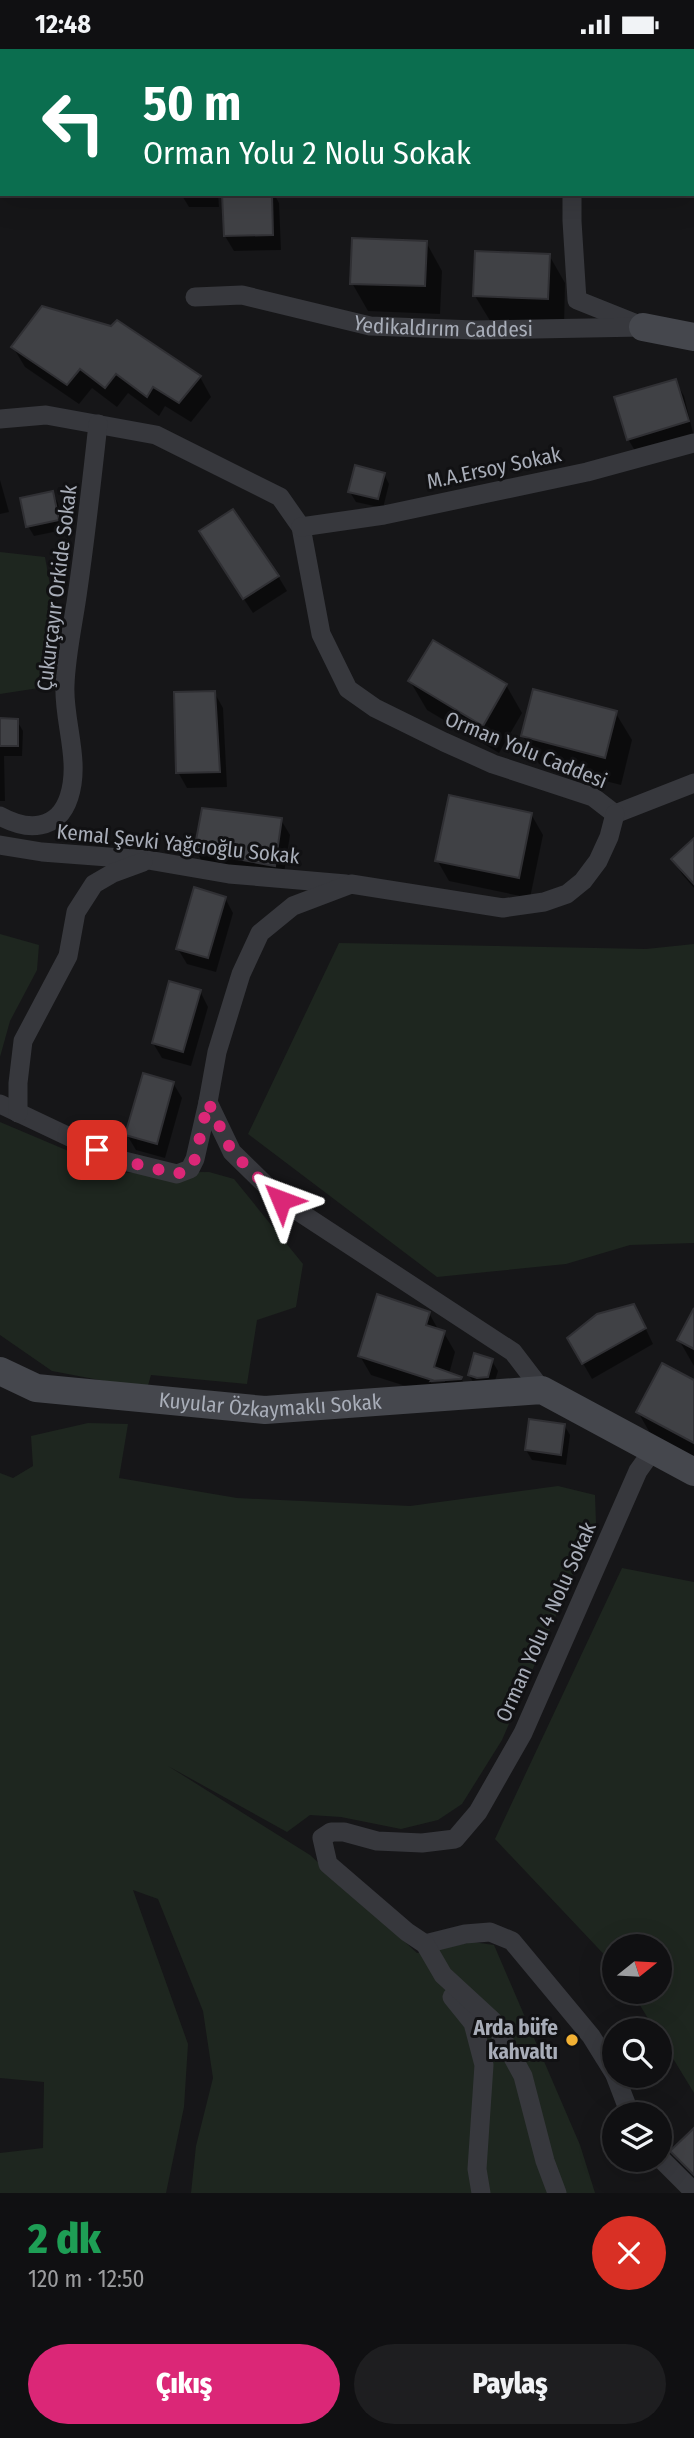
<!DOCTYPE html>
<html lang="tr">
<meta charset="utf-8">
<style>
body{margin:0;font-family:"Fira Sans Condensed",sans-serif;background:#1e1e20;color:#f1f3f6;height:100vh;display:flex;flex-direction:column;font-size:26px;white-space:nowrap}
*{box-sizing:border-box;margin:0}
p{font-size:23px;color:#9c9d9f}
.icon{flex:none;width:38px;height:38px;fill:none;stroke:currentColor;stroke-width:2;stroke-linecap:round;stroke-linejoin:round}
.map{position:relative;height:2144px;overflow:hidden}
.side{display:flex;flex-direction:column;background:#101012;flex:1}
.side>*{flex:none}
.banner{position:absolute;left:0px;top:0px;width:695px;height:147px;box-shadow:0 7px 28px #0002,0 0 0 2px #303032;background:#0b6e4f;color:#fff;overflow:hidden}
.needle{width:46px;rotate:72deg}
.controls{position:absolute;left:602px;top:1885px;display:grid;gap:14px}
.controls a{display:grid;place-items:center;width:70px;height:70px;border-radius:50%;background:#101012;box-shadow:0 7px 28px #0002,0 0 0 2px #303032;font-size:35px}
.pin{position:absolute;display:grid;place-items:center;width:60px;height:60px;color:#fff;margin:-30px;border-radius:14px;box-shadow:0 4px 10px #0006}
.me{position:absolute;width:77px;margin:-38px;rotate:314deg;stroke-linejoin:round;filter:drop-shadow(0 0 5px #0008)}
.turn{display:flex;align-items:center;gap:24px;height:147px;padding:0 28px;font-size:32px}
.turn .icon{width:91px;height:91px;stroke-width:2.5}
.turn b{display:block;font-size:49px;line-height:60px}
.round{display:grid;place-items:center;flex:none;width:74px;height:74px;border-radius:37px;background:#1e1e20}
.summary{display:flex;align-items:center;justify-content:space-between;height:119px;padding:0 28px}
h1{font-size:42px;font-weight:800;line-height:52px;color:#1e9e55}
.cta{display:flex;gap:14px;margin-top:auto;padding:14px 28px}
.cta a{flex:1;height:80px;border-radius:42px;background:#db2777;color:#fff;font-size:28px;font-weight:800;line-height:80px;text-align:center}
.cta a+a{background:#1e1e20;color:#f1f3f6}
.status{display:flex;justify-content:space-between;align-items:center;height:49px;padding:0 35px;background:#101012;direction:ltr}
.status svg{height:19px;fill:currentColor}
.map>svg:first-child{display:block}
.green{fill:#1e261f}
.shadow{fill:#0007;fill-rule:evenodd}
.building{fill:#404145;stroke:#303034;stroke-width:2}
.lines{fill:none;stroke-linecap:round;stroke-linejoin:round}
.street{stroke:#37383d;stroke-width:19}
.secondary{stroke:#45474d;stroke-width:28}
.route{stroke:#db2777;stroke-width:12;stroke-dasharray:0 21.6}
.poi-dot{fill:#f2b134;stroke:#111113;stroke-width:2.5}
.labels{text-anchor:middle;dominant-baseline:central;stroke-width:6;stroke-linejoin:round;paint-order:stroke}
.street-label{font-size:21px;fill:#a8adb8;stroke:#111113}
.poi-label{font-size:21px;font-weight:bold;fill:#a8adb8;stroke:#111113;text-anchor:end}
</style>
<div class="status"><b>12:48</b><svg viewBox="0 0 49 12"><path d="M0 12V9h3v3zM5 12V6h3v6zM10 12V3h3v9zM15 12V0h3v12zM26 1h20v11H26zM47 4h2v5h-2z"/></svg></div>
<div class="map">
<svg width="694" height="2144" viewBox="0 0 694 2144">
<rect width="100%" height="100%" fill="#161618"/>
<g class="green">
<polygon points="0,0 137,0 138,2 2,2 2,118"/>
<polygon points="0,503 45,508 55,564 39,639 0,645"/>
<polygon points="0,885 39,896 37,921 10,972 0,1008"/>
<polygon points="339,894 646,900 694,895 694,1194 630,1196 566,1215 437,1228 248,1085"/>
<polygon points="0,1073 85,1109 86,1124 209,1123 234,1130 303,1215 296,1258 257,1271 247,1335 151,1326 147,1340 52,1322 0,1286"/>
<polygon points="88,1374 128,1375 119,1429 237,1449 410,1457 558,1437 595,1446 596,1474 502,1691 462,1755 438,1771 401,1780 341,1768 310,1766 287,1783 168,1717 310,1806 417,1904 473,1893 494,1896 580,2096 595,2144 191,2144 196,2097 213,2029 203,1962 158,1850 133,1841 188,1995 184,2058 166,2144 0,2144 0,2104 43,2099 44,2033 0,2029 0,1424 13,1429 33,1417 31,1387"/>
<polygon points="622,1519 694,1533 694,2044 660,1988 660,1981 655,1981 632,1943 660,1942 660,1897 614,1897 614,1916 495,1790"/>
</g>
<g class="shadow">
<polygon points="185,0 216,0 215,2"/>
<polygon points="511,0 571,0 569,2"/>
<polygon points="181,145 218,145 219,158 189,158"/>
<polygon points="224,145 274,145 279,154 281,201 234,202 225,187"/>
<polygon points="426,193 442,222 440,265 368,262 352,234"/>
<polygon points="549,206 565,234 564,278 492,275 475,247"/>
<polygon points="13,298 200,328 211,348 191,373 165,357 159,367 128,344 117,358 92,339 79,355 25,318"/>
<polygon points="675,332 684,347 694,388 637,405 628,390"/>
<polygon points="384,425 389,435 383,459 356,453 350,443"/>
<polygon points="0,431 9,463 0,465"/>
<polygon points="52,444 58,454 63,481 34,487 28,477"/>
<polygon points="210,498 278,527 287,542 253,564"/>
<polygon points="410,632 506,636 522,664 499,704 427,661"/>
<polygon points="214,643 223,659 227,738 187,739 178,723"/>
<polygon points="615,663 632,691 621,736 539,715 523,687"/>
<polygon points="0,671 17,672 23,682 22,707 4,707 5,752 0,752"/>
<polygon points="531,765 543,786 530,849 449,832 437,811"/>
<polygon points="281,771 290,786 283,831 204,817 196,801"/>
<polygon points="694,791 694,839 682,825 673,810"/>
<polygon points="225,849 233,864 216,923 187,915 178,900"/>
<polygon points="200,942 208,958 191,1017 162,1009 153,994"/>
<polygon points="173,1034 182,1049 165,1109 136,1101 127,1086"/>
<polygon points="694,1263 694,1317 679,1291"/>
<path d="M429,1264L439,1282L444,1284L455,1303L449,1325L461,1329L472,1348L443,1349L371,1326L360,1307ZM445,1330V1333L431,1334V1331Z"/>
<polygon points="642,1272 653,1295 592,1330 569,1290"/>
<polygon points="492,1312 498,1322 493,1338 475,1336 469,1326"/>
<polygon points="694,1333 694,1412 654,1391 638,1363"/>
<polygon points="564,1376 570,1386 566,1416 532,1411 526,1401"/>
<polygon points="694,2091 694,2128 678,2112 672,2102"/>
</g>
<g class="building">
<polygon points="222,145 272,145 273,186 224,187"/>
<polygon points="352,189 427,192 425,237 350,235"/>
<polygon points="475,202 550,205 548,250 473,247"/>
<polygon points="42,257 111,277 117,271 201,327 179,354 153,338 147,348 116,325 105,339 80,320 67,336 11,298"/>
<polygon points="676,330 689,372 627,391 614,348"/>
<polygon points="355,416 385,424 378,450 348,443"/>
<polygon points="53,442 59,471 26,478 20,449"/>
<polygon points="233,460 279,527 243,550 199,482"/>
<polygon points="433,591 507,635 483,677 408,632"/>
<polygon points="533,640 617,662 605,709 521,687"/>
<polygon points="215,642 220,723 176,724 174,643"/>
<polygon points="0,669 18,670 18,697 0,697"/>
<polygon points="449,746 532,764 519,829 435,812"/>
<polygon points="202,759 282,769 275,817 194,802"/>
<polygon points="694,789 694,835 671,810"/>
<polygon points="194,838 226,848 208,909 176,900"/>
<polygon points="169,932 201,941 183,1003 152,994"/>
<polygon points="143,1024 174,1033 157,1095 125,1086"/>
<polygon points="377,1245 430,1263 426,1276 445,1282 434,1318 462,1328 461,1330 431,1332 432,1331 358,1307"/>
<polygon points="634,1255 646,1279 582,1315 567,1289 597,1265"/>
<polygon points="694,1259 694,1300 677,1291"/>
<polygon points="474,1304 493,1310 488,1328 477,1329 468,1326"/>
<polygon points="662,1314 694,1331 694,1394 636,1363"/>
<polygon points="529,1370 565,1375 561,1406 525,1401"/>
<polygon points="694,2079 694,2126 670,2102"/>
</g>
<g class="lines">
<g class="street">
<polyline points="610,2 610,0"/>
<polyline points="693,100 694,99"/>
<polyline points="572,145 572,172 577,251 637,275"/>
<path id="s1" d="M195,248L242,246L370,277L475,281L643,278"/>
<polyline points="0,370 46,366 156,386 280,448 301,478 321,585 348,640 375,659 444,693 493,715 593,748 615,765"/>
<polyline points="301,478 384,466 587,423 694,394"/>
<polyline points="615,765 694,734"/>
<path d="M0,767C27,782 58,782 69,748C81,712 63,671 65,636C66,604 74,571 78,540C86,485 92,430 98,375"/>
<polyline points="0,796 42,803 148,811 229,825 346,835"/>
<polyline points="0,1055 116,1110 177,1125 190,1120 195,1110 208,1053"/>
<polyline points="18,1064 18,1034 23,992 68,907 76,863 94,835 113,824 143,813"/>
<polyline points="542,1341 513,1303 281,1151 232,1103 208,1053 217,1003 241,925 260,884 293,857 351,835 503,859 544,853 567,845 583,832 598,812 609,788 615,765"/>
<polyline points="425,1895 465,1885 490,1883 512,1892 591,1987 614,2024"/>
<polyline points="452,1948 473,1974 484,2016 477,2120 481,2144"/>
<polyline points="615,2026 630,2065"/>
<polyline points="660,2109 694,2143"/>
<polyline points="557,2144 545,2112 523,2027 493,1972 443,1926 425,1895 407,1883 328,1815 322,1789 331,1783 344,1783 377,1792 422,1794 455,1790 478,1763 523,1684 638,1422 653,1401"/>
</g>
<g class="secondary">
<polyline points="643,278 694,288"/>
<path id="s2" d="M0,1322L36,1339L265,1361L542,1341L694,1423"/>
</g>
</g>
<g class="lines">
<polyline class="route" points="97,1101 116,1110 177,1125 190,1120 195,1110 208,1053 232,1103 281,1151"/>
</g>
<circle class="poi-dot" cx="572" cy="1991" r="7"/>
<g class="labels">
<g class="street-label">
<text stroke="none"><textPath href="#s1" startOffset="252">Yedikaldırım Caddesi</textPath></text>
<text transform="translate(494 419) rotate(-12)">M.A.Ersoy Sokak</text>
<text transform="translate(57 539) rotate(-83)">Çukurçayır Orkide Sokak</text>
<text transform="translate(526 701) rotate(22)">Orman Yolu Caddesi</text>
<text transform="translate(178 795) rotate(6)">Kemal Şevki Yağcıoğlu Sokak</text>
<text stroke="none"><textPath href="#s2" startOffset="275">Kuyular Özkaymaklı Sokak</textPath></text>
<text transform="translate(546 1573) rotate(-66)">Orman Yolu 4 Nolu Sokak</text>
</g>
<g class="poi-label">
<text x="558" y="1979">Arda büfe<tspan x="558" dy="24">kahvaltı</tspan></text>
</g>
</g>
</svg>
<div class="controls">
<a><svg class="needle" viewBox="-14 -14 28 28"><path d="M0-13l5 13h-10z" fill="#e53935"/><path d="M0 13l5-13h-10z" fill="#9c9d9f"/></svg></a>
<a><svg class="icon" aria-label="search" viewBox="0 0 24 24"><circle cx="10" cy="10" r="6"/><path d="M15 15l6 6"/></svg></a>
<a><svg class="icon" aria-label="layers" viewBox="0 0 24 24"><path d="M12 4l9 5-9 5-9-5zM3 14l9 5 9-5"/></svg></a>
</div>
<div class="pin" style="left:97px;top:1101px;background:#d93025"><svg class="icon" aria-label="arrive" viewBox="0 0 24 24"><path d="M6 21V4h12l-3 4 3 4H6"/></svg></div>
<svg class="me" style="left:281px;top:1151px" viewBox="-20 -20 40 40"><path d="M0-17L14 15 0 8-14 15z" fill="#db2777" stroke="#fff" stroke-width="4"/></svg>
<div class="banner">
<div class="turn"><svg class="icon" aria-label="left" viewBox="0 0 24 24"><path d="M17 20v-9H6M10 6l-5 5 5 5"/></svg><div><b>50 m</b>Orman Yolu 2 Nolu Sokak</div></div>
</div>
</div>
<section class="side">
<div class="summary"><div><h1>2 dk</h1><p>120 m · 12:50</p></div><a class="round" style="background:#d93025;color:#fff"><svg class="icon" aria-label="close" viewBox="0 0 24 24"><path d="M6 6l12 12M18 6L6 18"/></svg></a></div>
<div class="cta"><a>Çıkış</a><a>Paylaş</a></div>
</section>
